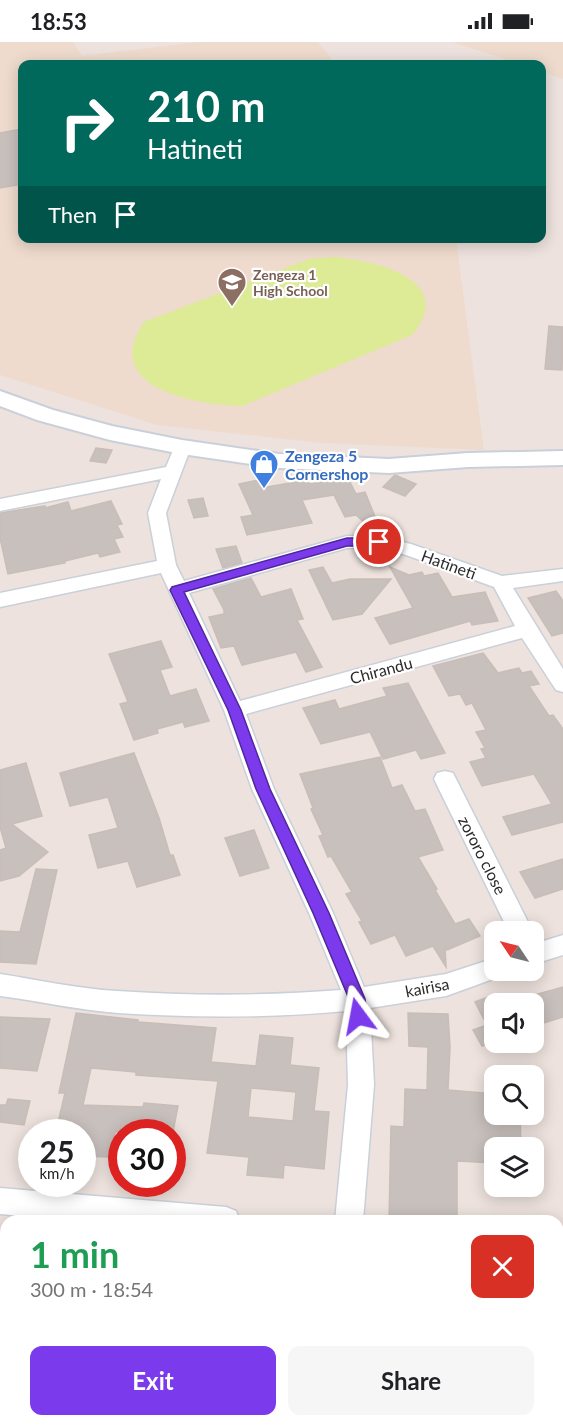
<!DOCTYPE html>
<meta charset="utf-8">
<style>
body{margin:0;font-family:Lato,sans-serif;background:#f6f6f6;color:#202124;height:100vh;display:flex;flex-direction:column;font-size:22px;white-space:nowrap}
*{box-sizing:border-box;margin:0}
p{font-size:20px;color:#757577}
.icon{flex:none;width:33px;height:33px;fill:none;stroke:currentColor;stroke-width:2;stroke-linecap:round;stroke-linejoin:round}
.map{position:relative;flex:1;overflow:hidden}
.side{position:absolute;left:0px;top:1173px;width:564px;height:212px;display:flex;flex-direction:column;background:#fff;border-radius:18px 18px 0 0;box-shadow:0 3px 15px #0003}
.side>*{flex:none}
.banner{position:absolute;left:18px;top:18px;width:528px;height:183px;border-radius:12px;box-shadow:0 3px 15px #0003;background:#00695c;color:#fff;overflow:hidden}
.needle{width:39px;rotate:305deg}
.fabs{position:absolute;left:484px;top:879px;display:grid;gap:12px}
.fabs a{display:grid;place-items:center;width:60px;height:60px;border-radius:12px;background:#fff;box-shadow:0 3px 15px #0003;font-size:30px}
.speed{position:absolute;left:18px;top:1077px;display:flex;gap:12px;font-size:30px;font-weight:700;text-align:center}
.speed>*{display:grid;place-content:center;width:78px;height:78px;border-radius:50%;background:#fff;box-shadow:0 3px 15px #0003;line-height:1}
.speed small{font-size:15px;font-weight:400}
.speed .limit{border:9px solid #d22;background:#fff;color:#111}
.pin{position:absolute;display:grid;place-items:center;width:51px;height:51px;color:#fff;margin:-26px;border:3px solid #fff;border-radius:50%;box-shadow:0 2px 6px #0007}
.me{position:absolute;width:66px;margin:-33px;rotate:347deg;stroke-linejoin:round;filter:drop-shadow(0 0 4px #0008)}
.turn{display:flex;align-items:center;gap:21px;height:126px;padding:0 30px;font-size:27px}
.turn .icon{width:78px;height:78px;stroke-width:2.5}
.turn b{display:block;font-size:42px;line-height:51px}
.then{display:flex;align-items:center;height:57px;padding:0 30px;background:#0003;gap:12px;font-size:22px}
.round{display:grid;place-items:center;flex:none;width:63px;height:63px;border-radius:12px;background:#f6f6f6}
.headline{display:flex;align-items:center;justify-content:space-between;height:102px;padding:0 30px}
h1{font-size:36px;font-weight:700;line-height:45px;color:#1e9e55}
.button{display:flex;gap:12px;margin-top:auto;padding:12px 30px}
.button a{flex:1;height:69px;border-radius:12px;background:#7c3aed;color:#fff;font-size:24px;font-weight:700;line-height:69px;text-align:center}
.button a+a{background:#f6f6f6;color:#202124}
.status{display:flex;justify-content:space-between;align-items:center;height:42px;padding:0 30px;background:#fff;direction:ltr}
.status svg{height:16px;fill:currentColor}
.map>svg:first-child{display:block}
.education{fill:#eedbcd}
.pitch{fill:#ddea96}
.building{fill:#c8c0bd;stroke:#c8bdb7;stroke-width:1.5;fill-rule:evenodd}
.lines{fill:none;stroke-linecap:round;stroke-linejoin:round}
.street-casing{stroke:#c9d0d9;stroke-width:3}
.secondary-casing{stroke:#c9d0d9;stroke-width:4}
.street{fill:#fff;fill-rule:evenodd}
.secondary{fill:#fff;fill-rule:evenodd}
.route{fill:#7c3aed;stroke:#51269a;stroke-width:1.5}
.labels{text-anchor:middle;dominant-baseline:central;stroke-width:4.5;stroke-linejoin:round;paint-order:stroke}
.far-education-label{font-size:14px;font-weight:bold;fill:#785e54;stroke:#fff;text-anchor:start}
.shop-label{font-size:16px;font-weight:bold;fill:#366cbe;stroke:#fff;text-anchor:start}
.street-label{font-size:16px;fill:#2b2b2b;stroke:#fff}
</style>
<div class="status"><b>18:53</b><svg viewBox="0 0 49 12"><path d="M0 12V9h3v3zM5 12V6h3v6zM10 12V3h3v9zM15 12V0h3v12zM26 1h20v11H26zM47 4h2v5h-2z"/></svg></div>
<div class="map">
<svg width="563" height="1384" viewBox="0 0 563 1384">
<rect width="100%" height="100%" fill="#ede2dd"/>
<g class="education">
<polygon points="0,0 73,0 82,14 198,0 318,0 336,22 22,22 22,196 456,197 484,408 322,401 157,383 0,333"/>
<polygon points="452,0 563,0 563,37 542,30 542,22 520,22"/>
</g>
<path class="pitch" d="M333,215C373,218 459,237 412,293L242,364C196,363 99,346 144,280L309,217Z"/>
<g class="building">
<polygon points="22,87 22,142 0,146 0,91"/>
<polygon points="549,284 563,285 562,328 545,327"/>
<polygon points="96,406 112,408 106,421 90,419"/>
<polygon points="395,433 416,442 405,454 383,445"/>
<polygon points="348,436 356,452 365,450 382,492 377,492 356,473 345,475 334,453 302,458 312,481 247,493 241,475 253,473 239,442 264,437 267,445 307,438 309,442"/>
<polygon points="203,456 208,474 194,476 188,458"/>
<polygon points="111,459 122,482 117,483 123,495 114,497 120,510 100,515 98,511 65,519 65,521 8,532 0,496 0,471 45,464 45,466 68,460 71,469"/>
<polygon points="236,504 242,521 223,526 216,507"/>
<polygon points="323,525 332,541 350,537 391,537 362,572 333,578 309,528"/>
<polygon points="390,525 409,533 422,530 424,534 438,531 452,555 485,550 498,579 472,583 470,579 390,602 375,576 413,566"/>
<polygon points="251,536 261,555 291,547 303,577 297,578 322,625 306,630 296,610 242,623 234,604 221,606 209,575 224,572 224,568 213,547"/>
<polygon points="556,549 563,559 563,591 552,594 528,556"/>
<polygon points="161,599 172,625 160,628 170,654 196,647 209,679 185,685 183,680 157,687 158,691 134,698 120,662 128,660 109,612"/>
<polygon points="483,611 498,631 519,626 522,631 531,629 539,642 529,644 549,674 553,673 563,687 563,780 512,793 503,775 552,762 534,732 482,744 470,720 486,716 481,707 485,706 476,690 486,688 472,661 466,663 460,652 449,654 433,624"/>
<polygon points="408,641 445,711 421,717 416,708 383,717 370,690 321,702 303,666 335,658 339,667 387,654 383,646"/>
<polygon points="134,711 159,776 170,813 173,813 180,833 137,845 128,819 98,826 89,793 118,786 108,755 70,764 60,731"/>
<polygon points="380,715 392,746 402,743 415,769 425,767 443,808 418,815 437,847 435,848 455,882 469,877 480,894 447,908 445,904 446,925 433,904 406,914 395,893 371,902 359,880 362,879 346,852 352,850 331,814 328,815 319,794 323,793 311,767 313,766 300,732"/>
<polygon points="26,721 42,774 12,782 48,810 19,834 0,839 0,808 6,806 0,785 0,728"/>
<polygon points="254,788 269,826 240,834 225,796"/>
<polygon points="563,817 563,847 535,856 520,830"/>
<polygon points="36,827 57,828 36,922 0,920 0,889 20,890"/>
<polygon points="563,945 563,975 534,984 534,953"/>
<polygon points="491,954 495,962 495,1000 482,1004 473,988 487,983 475,960"/>
<path d="M76,971L138,978V980L216,986L211,1020L256,1024L260,993L293,996L290,1023L319,1026L314,1069L329,1070L324,1127L284,1123L283,1136L247,1133L249,1115L207,1111L218,1039L136,1033V1030L91,1026L83,1063L143,1065L144,1061L178,1064L173,1090H115L111,1115L82,1114V1088L57,1085L65,1051H59ZM251,1046L296,1050L293,1079L248,1075Z"/>
<polygon points="408,971 448,972 450,1005 448,1048 495,1052 495,1072 520,1072 521,1106 495,1106 495,1121 457,1119 457,1179 389,1179 391,1084 404,1085 405,1047 427,1048 428,1005 409,1004"/>
<polygon points="0,975 50,977 37,1029 0,1026"/>
<polygon points="8,1057 30,1059 24,1083 0,1080 0,1063 6,1063"/>
</g>
<g class="lines">
<g class="street-casing">
<g id="street">
<path d="M182,400L188,401L191,405L166,471L176,523L184,539L347,494H379L411,502L502,534L563,527V539L513,546L563,627V650L556,648L522,596L246,672L274,747L333,871L364,945L446,932L495,916V928H506L504,933L446,954L370,966L374,1043L363,1179H335L348,1043L346,969C269,976 194,976 118,971C78,968 39,959 0,954V932C39,938 78,947 117,949C192,954 266,954 341,948L309,871L252,747L224,668L161,531L0,565V551L157,519L148,471L161,437L0,469V457L166,425L176,401ZM347,506H379L406,513L494,545L515,584L240,659L189,551Z"/>
<polygon points="445,729 453,731 533,890 509,890 434,737 437,731"/>
<polygon points="563,893 563,913 534,922 534,902"/>
<polygon points="0,1146 226,1165 236,1169 240,1179 74,1179 0,1172"/>
<rect x="325" y="1378" width="30" height="6"/>
</g>
</g>
<g class="secondary-casing">
<polygon id="secondary" points="0,349 53,368 112,384 182,398 279,412 389,417 468,411 563,409 563,423 468,425 389,431 279,426 182,412 110,398 37,378 0,364"/>
</g>
<use href="#street" class="street"/>
<use href="#secondary" class="secondary"/>
</g>
<polygon class="route" points="347,496 379,496 385,500 379,504 347,504 184,550 241,668 270,747 329,871 365,957 367,974 364,979 358,981 353,979 349,957 313,871 256,747 228,668 170,548 172,545"/>
<defs>
<g id="school-pin" transform="scale(1.5)"><path d="M0 17L-7.5 6A9.5 9.5 0 1 1 7.5 6Z" fill="#8d6e63" stroke="#fff"/><path d="M0-5L7-2L0 1L-7-2ZM-4 1L0 2.5L4 1V4Q0 6-4 4Z" fill="#fff"/></g>
<g id="shop-pin" transform="scale(1.5)"><path d="M0 17L-7.5 6A9.5 9.5 0 1 1 7.5 6Z" fill="#3f7fe0" stroke="#fff"/><path d="M-5-2.5h2.3a2.7 3.5 0 0 1 5.4 0H5L5.5 6h-11ZM-1.5-2.5h3a1.5 2.3 0 0 0-3 0Z" fill="#fff"/></g>
</defs>
<g fill-rule="evenodd">
<use href="#school-pin" x="232" y="240"/>
<use href="#shop-pin" x="264" y="422"/>
</g>
<g class="labels">
<g class="far-education-label">
<text x="253" y="232">Zengeza 1<tspan x="253" dy="16">High School</tspan></text>
</g>
<g class="shop-label">
<text x="285" y="413">Zengeza 5<tspan x="285" dy="18">Cornershop</tspan></text>
</g>
<g class="street-label">
<text transform="translate(449 522) rotate(20)">Hatineti</text>
<text transform="translate(381 628) rotate(-15)">Chirandu</text>
<text transform="translate(483 813) rotate(63)">zororo close</text>
<text transform="translate(427 945) rotate(-11)">kairisa</text>
</g>
</g>
</svg>
<div class="fabs">
<a><svg class="needle" viewBox="-14 -14 28 28"><path d="M0-13l5 13h-10z" fill="#e53935"/><path d="M0 13l5-13h-10z" fill="#757577"/></svg></a>
<a><svg class="icon" aria-label="sound" viewBox="0 0 24 24"><path d="M4 9h4l5-4v14l-5-4H4zM17 9q2 3 0 6"/></svg></a>
<a><svg class="icon" aria-label="search" viewBox="0 0 24 24"><circle cx="10" cy="10" r="6"/><path d="M15 15l6 6"/></svg></a>
<a><svg class="icon" aria-label="layers" viewBox="0 0 24 24"><path d="M12 4l9 5-9 5-9-5zM3 14l9 5 9-5"/></svg></a>
</div>
<div class="speed"><div>25<small>km/h</small></div><div class="limit">30</div></div>
<div class="pin" style="left:379px;top:500px;background:#d93025"><svg class="icon" aria-label="arrive" viewBox="0 0 24 24"><path d="M6 21V4h12l-3 4 3 4H6"/></svg></div>
<svg class="me" style="left:358px;top:974px" viewBox="-20 -20 40 40"><path d="M0-17L14 15 0 8-14 15z" fill="#7c3aed" stroke="#fff" stroke-width="4"/></svg>
<div class="banner">
<div class="turn"><svg class="icon" aria-label="right" viewBox="0 0 24 24"><path d="M7 20v-9h11M14 6l5 5-5 5"/></svg><div><b>210 m</b>Hatineti</div></div>
<div class="then">Then<svg class="icon" aria-label="arrive" viewBox="0 0 24 24"><path d="M6 21V4h12l-3 4 3 4H6"/></svg></div>
</div>
<section class="side">
<div class="headline"><div><h1>1 min</h1><p>300 m · 18:54</p></div><a class="round" style="background:#d93025;color:#fff"><svg class="icon" aria-label="close" viewBox="0 0 24 24"><path d="M6 6l12 12M18 6L6 18"/></svg></a></div>
<div class="button"><a>Exit</a><a>Share</a></div>
</section>
</div>
